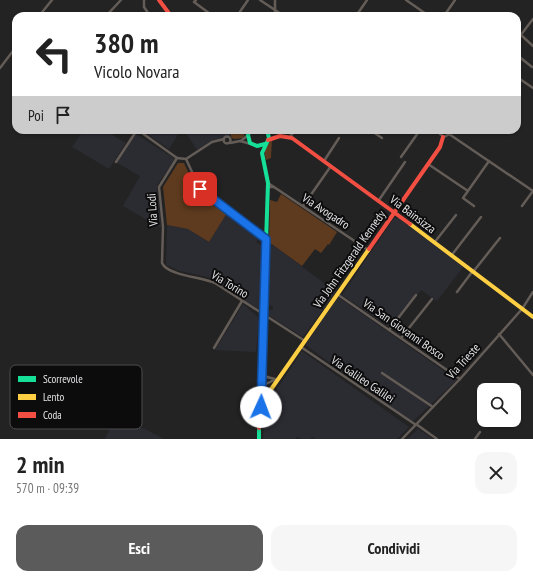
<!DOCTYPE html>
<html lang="it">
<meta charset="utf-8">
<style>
body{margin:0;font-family:"PT Sans Narrow",sans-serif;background:#f6f6f6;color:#222;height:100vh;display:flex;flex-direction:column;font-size:15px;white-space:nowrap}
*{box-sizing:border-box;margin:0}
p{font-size:13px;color:#767676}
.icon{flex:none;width:22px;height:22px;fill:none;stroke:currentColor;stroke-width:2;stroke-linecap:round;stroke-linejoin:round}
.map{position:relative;height:439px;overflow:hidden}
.drawer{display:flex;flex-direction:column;background:#fff;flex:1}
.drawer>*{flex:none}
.guide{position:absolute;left:12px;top:12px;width:509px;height:122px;border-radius:12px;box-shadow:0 1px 3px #0004;background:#fff;color:#222;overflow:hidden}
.tools{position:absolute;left:477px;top:383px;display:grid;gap:8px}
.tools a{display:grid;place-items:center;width:44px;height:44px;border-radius:8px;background:#fff;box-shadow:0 1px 3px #0004;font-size:20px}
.pin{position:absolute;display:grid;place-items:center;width:34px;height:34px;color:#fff;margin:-17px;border-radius:8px;box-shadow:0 2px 6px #0006}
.me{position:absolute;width:44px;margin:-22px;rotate:2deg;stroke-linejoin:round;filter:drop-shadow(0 0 3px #0008)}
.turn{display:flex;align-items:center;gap:14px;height:84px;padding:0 16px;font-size:18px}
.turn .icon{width:52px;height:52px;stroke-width:2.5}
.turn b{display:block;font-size:28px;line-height:34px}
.then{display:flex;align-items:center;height:38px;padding:0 16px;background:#0003;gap:8px;font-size:15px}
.round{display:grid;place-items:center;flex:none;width:42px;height:42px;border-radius:12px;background:#f6f6f6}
.overview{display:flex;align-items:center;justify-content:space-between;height:68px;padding:0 16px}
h1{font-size:24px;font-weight:700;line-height:30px}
.action{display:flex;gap:8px;margin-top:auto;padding:8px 16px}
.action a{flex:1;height:46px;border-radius:12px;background:#5b5b5c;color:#fff;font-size:16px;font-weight:700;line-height:46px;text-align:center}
.action a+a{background:#f6f6f6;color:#222}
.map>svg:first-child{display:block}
.built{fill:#2b2b32}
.green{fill:#5e3b1f}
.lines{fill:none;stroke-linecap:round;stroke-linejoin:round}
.street{stroke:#645c56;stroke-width:2.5}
.fast{stroke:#16e098;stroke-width:4}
.slow{stroke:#ffcf43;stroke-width:4}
.jam{stroke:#f24e42;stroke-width:4}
.route-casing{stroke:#114b97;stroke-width:10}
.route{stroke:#1a73e8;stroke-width:7}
.labels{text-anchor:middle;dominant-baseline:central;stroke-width:4;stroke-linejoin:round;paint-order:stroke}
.street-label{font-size:12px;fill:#e4e4e6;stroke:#0c0c0d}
.key{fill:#0c0c0d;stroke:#4d4d4e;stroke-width:1}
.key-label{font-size:11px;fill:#e4e4e6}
</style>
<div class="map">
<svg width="533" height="439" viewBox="0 0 533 439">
<rect width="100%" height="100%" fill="#232324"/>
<g class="built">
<polygon points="84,130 104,130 126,143 109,169 72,147"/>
<polygon points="142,130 181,130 169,149"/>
<polygon points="184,130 240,130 234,134 233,132 230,136 213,140 197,150"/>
<polygon points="136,134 175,159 157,185 161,228 123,206 140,176 117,163"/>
<polygon points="227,213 246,224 260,237 256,242 264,247 259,311 208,277 180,271 166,265 167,225 188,229 209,242"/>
<polygon points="394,218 399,218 463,267 437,301 421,290 391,328 342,295"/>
<polygon points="269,242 336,292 303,337 268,315 269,310 273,310 273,306 268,305"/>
<polygon points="338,297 457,380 412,422 307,346 306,344"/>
<polygon points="243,304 257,316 259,322 256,352 215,350"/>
<polygon points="302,351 409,427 397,439 316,439 312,437 310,439 301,439 297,437 295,439 263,439 265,407"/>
<polygon points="115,417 147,430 164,439 105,439"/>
<polygon points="418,429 433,439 407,439"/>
</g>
<g class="green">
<polygon points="240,130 246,130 243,138 234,139 231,137 231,133 233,132 234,134"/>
<polygon points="272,139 271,158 266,160 264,150"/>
<path d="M178,163H184C195,188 202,193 223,208L222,211L227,213L209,242L188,229L167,225L163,187Z"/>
<polygon points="281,194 337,232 329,245 328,244 321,253 315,249 302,266 269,242 270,200 277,202"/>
</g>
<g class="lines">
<g class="street">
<polyline points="144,0 144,7 150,16"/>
<polyline points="196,0 194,2 213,16"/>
<polyline points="260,0 284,16"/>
<polyline points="406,0 429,16"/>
<polyline points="39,16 52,0"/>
<polyline points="106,16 121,0"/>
<polyline points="237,16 248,0"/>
<polyline points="275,16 275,0"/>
<polyline points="356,16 367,0"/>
<polyline points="444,16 455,0"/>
<polyline points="493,16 494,15"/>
<polyline points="521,35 533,46"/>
<polyline points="517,40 533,19"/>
<polyline points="517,55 532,67"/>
<polyline points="0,68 16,47"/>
<polyline points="517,77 533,88"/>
<polyline points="138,130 177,158"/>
<polyline points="370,130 382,138"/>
<polyline points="440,130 440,134 444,137 448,135 448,130"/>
<polyline points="449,134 533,191"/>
<circle cx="227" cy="140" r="3.5"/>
<polyline points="290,137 295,130"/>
<polyline points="241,141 248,135"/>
<polyline points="230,143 240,141 251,144"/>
<polyline points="401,157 420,130"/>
<path d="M177,158L159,187L163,227L162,263L164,266C174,276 201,277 215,283L305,341"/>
<polyline points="177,158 186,159 212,142 224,139"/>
<polyline points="186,159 200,189 266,239"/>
<polyline points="324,161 339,138"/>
<polyline points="116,162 137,130"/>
<polyline points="428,164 468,191"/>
<polyline points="268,183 274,187 268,187"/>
<polyline points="274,187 368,250"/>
<polyline points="379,200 405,162"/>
<polyline points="303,206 331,166"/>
<polyline points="474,206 463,198 489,161"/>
<polyline points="522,206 533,191"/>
<polyline points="434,243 456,215"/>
<polyline points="451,256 481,217"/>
<polyline points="473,272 500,238"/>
<polyline points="457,292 472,272"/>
<polyline points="337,294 460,379"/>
<polyline points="389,330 416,295"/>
<polyline points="499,334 533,375"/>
<polyline points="401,338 432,299"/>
<polyline points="301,347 416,425"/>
<polyline points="214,348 242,301"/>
<polyline points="263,372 267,377 275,379"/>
<polyline points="382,373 433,407"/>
<polyline points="262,386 274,380"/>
<polyline points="262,386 266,389 272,388"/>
<polyline points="416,424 437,439"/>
<polyline points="402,439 460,379 522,309 533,292"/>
<polyline points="475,439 480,432"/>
</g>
<g class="fast">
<polyline points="250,130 248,135 250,143 257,146 265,144"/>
<polyline points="265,273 268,183 262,153 269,138 267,130"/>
<polyline points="259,427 259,439"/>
</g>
<g class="slow">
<polyline points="410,224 533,317"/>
<polyline points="261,407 265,398 369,249"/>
</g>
<g class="jam">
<polyline points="159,0 171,16"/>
<polyline points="268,140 280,136 292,138 410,224"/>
<polyline points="369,249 440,147 443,137"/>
<polyline points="258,419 261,349"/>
<polyline points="259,428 265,273"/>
</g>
</g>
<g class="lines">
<g class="route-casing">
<polyline id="route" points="200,189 266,239 261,407"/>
</g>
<use href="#route" class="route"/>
</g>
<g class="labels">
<g class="street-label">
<text transform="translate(152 210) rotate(-94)">Via Lodi</text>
<text transform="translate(326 211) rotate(33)">Via Avogadro</text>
<text transform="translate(413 214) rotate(37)">Via Bainsizza</text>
<text transform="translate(349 259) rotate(-55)">Via John Fitzgerald Kennedy</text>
<text transform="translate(230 284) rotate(31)">Via Torino</text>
<text transform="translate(404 329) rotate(35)">Via San Giovanni Bosco</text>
<text transform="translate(463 361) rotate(-48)">Via Trieste</text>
<text transform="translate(363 379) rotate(34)">Via Galileo Galilei</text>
</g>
</g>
<rect x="10" y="365" width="132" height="64" rx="6" class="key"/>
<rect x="18" y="376" width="18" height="6" fill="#16e098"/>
<rect x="18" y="394" width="18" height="6" fill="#ffcf43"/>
<rect x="18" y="412" width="18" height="6" fill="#f24e42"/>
<g class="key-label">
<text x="43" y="383">Scorrevole</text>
<text x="43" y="401">Lento</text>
<text x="43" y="419">Coda</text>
</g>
</svg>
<div class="tools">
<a><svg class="icon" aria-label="search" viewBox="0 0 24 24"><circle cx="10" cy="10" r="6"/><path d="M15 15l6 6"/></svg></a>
</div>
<div class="pin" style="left:200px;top:189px;background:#d93025"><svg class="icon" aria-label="arrive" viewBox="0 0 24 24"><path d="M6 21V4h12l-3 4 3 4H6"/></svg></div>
<svg class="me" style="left:261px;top:407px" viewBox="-20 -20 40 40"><circle r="19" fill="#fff"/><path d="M0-13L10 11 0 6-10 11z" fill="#1a73e8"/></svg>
<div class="guide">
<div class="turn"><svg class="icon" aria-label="left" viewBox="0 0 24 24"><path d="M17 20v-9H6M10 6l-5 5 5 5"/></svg><div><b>380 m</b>Vicolo Novara</div></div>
<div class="then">Poi<svg class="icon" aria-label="arrive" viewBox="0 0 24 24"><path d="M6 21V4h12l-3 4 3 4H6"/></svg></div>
</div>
</div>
<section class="drawer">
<div class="overview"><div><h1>2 min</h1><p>570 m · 09:39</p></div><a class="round"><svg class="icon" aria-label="close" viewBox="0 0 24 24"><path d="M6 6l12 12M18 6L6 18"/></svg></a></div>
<div class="action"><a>Esci</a><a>Condividi</a></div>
</section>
